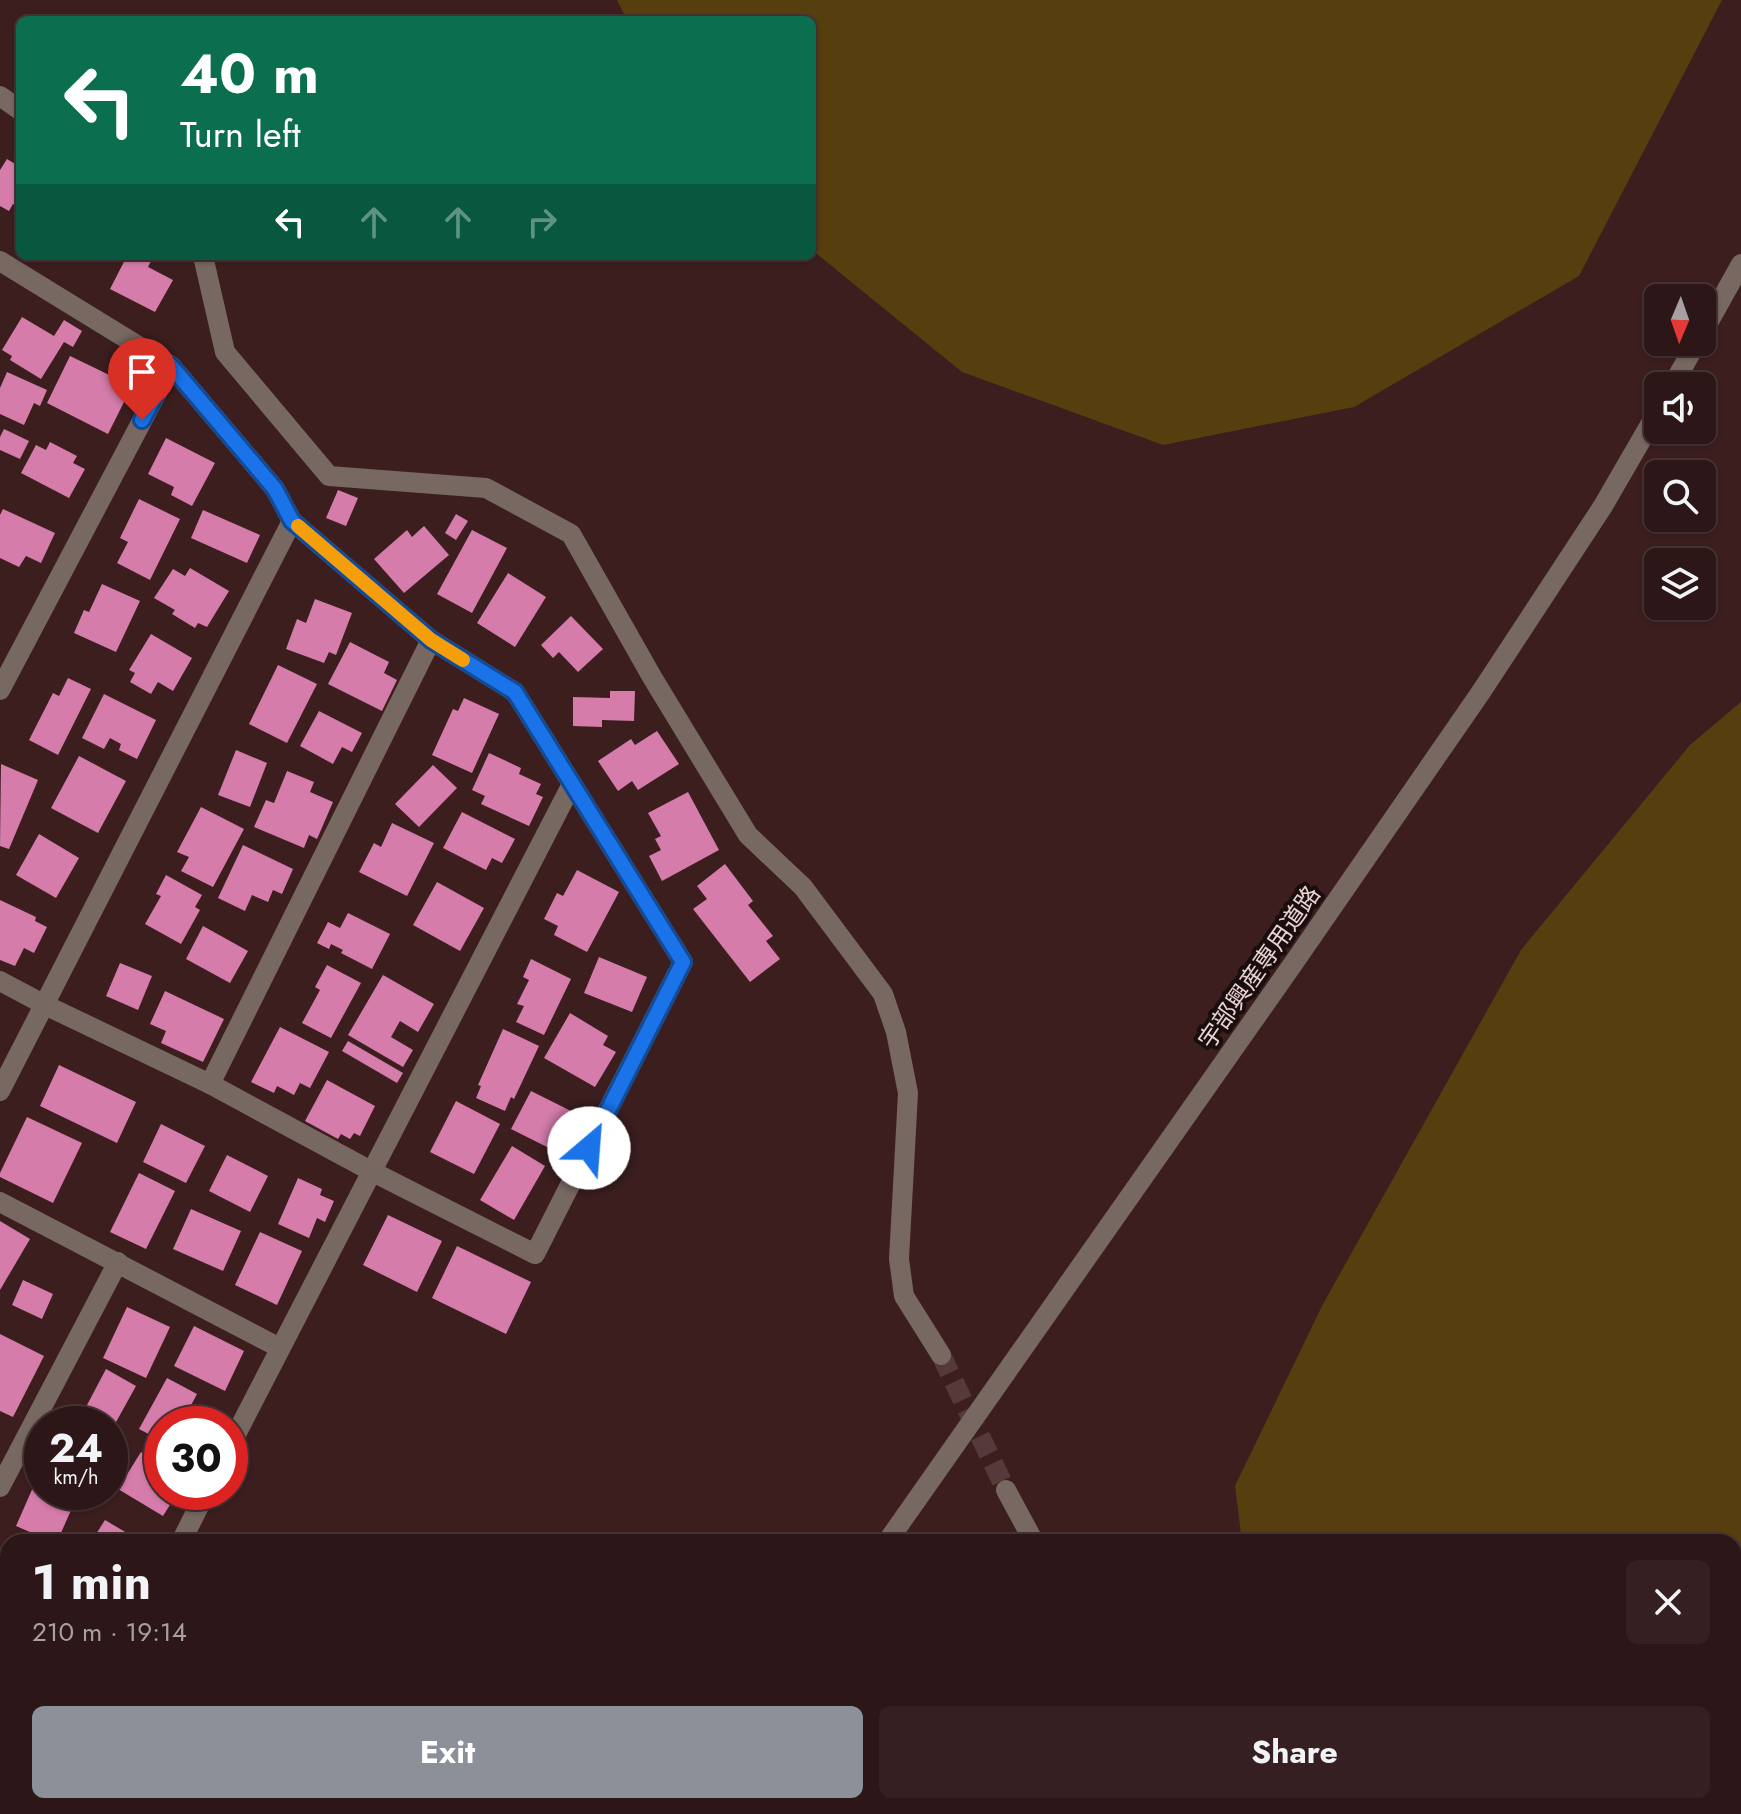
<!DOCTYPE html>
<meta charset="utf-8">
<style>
body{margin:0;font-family:Jost,"Noto Sans JP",sans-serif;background:#351f20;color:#f1f3f6;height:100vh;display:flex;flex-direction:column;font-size:30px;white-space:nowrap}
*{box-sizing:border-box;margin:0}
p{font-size:26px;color:#a79fa1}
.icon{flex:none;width:44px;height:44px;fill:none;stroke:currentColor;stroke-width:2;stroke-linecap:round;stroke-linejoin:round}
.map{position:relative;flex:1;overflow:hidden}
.panel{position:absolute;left:0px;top:1534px;width:1742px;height:280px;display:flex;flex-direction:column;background:#2d1617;border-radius:24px 24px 0 0;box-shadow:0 2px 6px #0004,0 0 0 2px #483536}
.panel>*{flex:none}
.banner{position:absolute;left:16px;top:16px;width:800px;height:244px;border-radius:12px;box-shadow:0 2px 6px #0004,0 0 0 2px #483536;background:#0b6e4f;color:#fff;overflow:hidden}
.needle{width:52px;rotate:182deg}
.controls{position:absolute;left:1644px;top:284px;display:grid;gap:16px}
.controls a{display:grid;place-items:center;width:72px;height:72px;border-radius:12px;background:#2d1617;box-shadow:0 2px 6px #0004,0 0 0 2px #483536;font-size:40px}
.speed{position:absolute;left:24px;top:1406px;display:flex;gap:16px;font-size:40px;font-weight:700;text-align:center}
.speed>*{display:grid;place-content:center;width:104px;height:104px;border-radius:50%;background:#2d1617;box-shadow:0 2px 6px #0004,0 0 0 2px #483536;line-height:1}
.speed small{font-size:20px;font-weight:400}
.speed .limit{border:12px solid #d22;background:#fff;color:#111}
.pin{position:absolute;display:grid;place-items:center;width:68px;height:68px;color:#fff;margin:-82px -34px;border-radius:50% 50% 50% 0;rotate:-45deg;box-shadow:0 0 8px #0007}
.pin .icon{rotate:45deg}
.me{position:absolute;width:88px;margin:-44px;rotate:27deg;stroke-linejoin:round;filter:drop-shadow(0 0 6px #0008)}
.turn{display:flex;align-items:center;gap:28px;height:168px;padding:0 32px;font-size:36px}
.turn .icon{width:104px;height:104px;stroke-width:2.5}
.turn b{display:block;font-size:56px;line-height:68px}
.lanes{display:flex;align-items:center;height:76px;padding:0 32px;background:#0003;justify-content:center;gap:40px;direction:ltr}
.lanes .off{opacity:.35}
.round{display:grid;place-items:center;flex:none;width:84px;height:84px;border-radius:12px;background:#351f20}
.overview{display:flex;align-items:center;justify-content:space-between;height:136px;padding:0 32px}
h1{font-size:48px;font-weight:700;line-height:60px}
.primary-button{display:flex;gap:16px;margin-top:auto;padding:16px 32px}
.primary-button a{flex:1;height:92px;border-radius:12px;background:#8c9099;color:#fff;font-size:32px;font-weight:700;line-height:92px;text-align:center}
.primary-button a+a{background:#351f20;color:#f1f3f6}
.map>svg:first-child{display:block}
.green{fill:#573e0f}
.building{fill:#d57cab}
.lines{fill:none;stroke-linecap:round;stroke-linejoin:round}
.minor-tunnel{stroke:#56393a;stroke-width:20;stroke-dasharray:20 10;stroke-linecap:butt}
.minor{stroke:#776861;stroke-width:20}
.route-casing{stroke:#114b97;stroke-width:20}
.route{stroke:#1a73e8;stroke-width:14}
.slow{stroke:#f59e0b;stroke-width:14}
.labels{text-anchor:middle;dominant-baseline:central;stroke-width:8;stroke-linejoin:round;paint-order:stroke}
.street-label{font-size:24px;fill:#e9d4d4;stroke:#1a0d0d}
</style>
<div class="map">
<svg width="1741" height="1814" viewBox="0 0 1741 1814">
<rect width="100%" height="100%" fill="#3c1e1f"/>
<g class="green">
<polygon points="617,0 1722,0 1579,276 1354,407 1163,445 962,372 812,250 812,20 627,20"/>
<polygon points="1741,702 1741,1814 1308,1814 1305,1806 1734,1806 1734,1542 1242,1542 1235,1486 1323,1304 1521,950 1690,745"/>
</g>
<g class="building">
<polygon points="7,159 20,167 20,208 13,204 9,211 0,206 0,170"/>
<polygon points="127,256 142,256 151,261 148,267 173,280 155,312 110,289"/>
<polygon points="22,317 54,336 64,320 82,331 73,347 64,342 41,379 10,360 12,356 2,350"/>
<polygon points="70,356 132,386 108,434 47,403"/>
<polygon points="7,372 47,390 40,406 34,403 24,425 0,414 0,388"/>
<polygon points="4,429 29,441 20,459 0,450 0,437"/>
<polygon points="166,438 215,463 192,506 171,495 174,487 148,474"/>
<polygon points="50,442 77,456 73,463 85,469 69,498 21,473 36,445 46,450"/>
<polygon points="338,490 358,498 346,526 326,518"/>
<polygon points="139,499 180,519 150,580 117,563 128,542 120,538"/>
<polygon points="3,509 55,533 41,563 26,556 19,567 0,558 0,515"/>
<polygon points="203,510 260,535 247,563 191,538"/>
<polygon points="456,514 468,521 456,540 445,533"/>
<polygon points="424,526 449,555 404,593 374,559 407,530 412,537"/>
<polygon points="472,530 507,548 472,613 437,594"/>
<polygon points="190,568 229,591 207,627 198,623 195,628 172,614 175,610 154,598 173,569 185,576"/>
<polygon points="508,573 546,597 515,647 477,623"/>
<polygon points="102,584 140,601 116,652 74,633 84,610 89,612"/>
<polygon points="315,599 352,613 336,655 329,652 324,663 286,649 297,619 306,623"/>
<polygon points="571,616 603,649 578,672 559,652 553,658 541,645"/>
<polygon points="151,634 192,658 173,691 158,682 151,694 130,682 135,673 129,670"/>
<polygon points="350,642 389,662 384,673 397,680 382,711 328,684"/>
<polygon points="278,665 317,684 287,743 249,724"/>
<polygon points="68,678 91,689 58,755 29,740 53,693 59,696"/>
<polygon points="610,691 635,691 634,721 602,720 602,727 573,726 573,697 610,698"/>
<polygon points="104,694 156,720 137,759 119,750 121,744 110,738 104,749 82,738"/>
<polygon points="464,698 499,714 472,773 432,755 453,709 458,711"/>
<polygon points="319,711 362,733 352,752 342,747 333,764 300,746"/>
<polygon points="657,731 679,764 638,790 632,781 618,791 598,761 631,739 635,745"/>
<polygon points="236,750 267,763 250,807 218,795"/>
<polygon points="489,753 521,768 519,774 541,784 536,794 543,797 529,826 481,804 485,796 472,790"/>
<polygon points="79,756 126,781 98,833 51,808"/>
<polygon points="1,764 38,780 9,849 0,846"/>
<polygon points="433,765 457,788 419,827 395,804"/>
<polygon points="287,771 314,782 310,792 333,802 317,839 309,835 304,848 254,827 266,800 274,803"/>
<polygon points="688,792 719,850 662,881 649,856 661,850 655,839 661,836 648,813"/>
<polygon points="201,807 244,829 213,887 181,871 189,857 177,852"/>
<polygon points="462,812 515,839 502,863 492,858 486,870 443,848"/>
<polygon points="392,823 434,843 407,896 359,872 374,843 381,847"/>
<polygon points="39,834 79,858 56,898 16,875"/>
<polygon points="243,845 293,869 282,894 273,890 268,902 252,895 245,911 218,898"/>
<polygon points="725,864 753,901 748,905 773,936 766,941 780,959 750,982 693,909 707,899 697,886"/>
<polygon points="577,870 619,892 587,952 554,935 558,926 544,919 557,893 563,896"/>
<polygon points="166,875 202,895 195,907 200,910 181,944 145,924 161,896 156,894"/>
<polygon points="437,882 484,908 460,951 413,925"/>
<polygon points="0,900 36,917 35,921 47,927 34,953 24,948 15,966 0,960"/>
<polygon points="348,913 390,934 372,969 341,953 343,950 331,944 329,949 317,943 328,922 340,928"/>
<polygon points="203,926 248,951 230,983 186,959"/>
<polygon points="599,957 647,977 632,1012 584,993"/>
<polygon points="531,959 571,979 544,1035 516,1022 524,1006 517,1004 529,980 523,977"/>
<polygon points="120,963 152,976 138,1010 106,996"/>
<polygon points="327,965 361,983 331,1038 302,1023 320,990 315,987"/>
<polygon points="383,975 434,1004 418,1032 400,1021 391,1037 413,1050 403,1067 348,1035"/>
<polygon points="165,991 224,1019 203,1062 161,1043 166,1031 150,1024"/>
<polygon points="570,1013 608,1036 603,1045 616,1052 595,1087 544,1058"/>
<polygon points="280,1027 329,1052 310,1088 300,1083 294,1095 277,1086 274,1093 251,1082"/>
<polygon points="503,1029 539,1046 514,1099 511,1097 505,1111 476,1098 481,1086 478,1085"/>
<polygon points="348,1041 403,1073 397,1083 342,1051"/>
<polygon points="59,1065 136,1102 117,1143 40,1106"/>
<polygon points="327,1080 375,1106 360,1136 354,1133 350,1139 341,1134 338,1139 305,1121"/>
<polygon points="531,1091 579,1115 559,1153 511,1129"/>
<polygon points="456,1101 500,1124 474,1174 430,1152"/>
<polygon points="27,1117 82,1143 53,1203 0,1177 0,1173"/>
<polygon points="161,1124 205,1146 186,1183 143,1162"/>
<polygon points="512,1146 545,1166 514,1220 480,1200"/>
<polygon points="227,1155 268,1176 250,1212 209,1191"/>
<polygon points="139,1173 175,1191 146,1249 110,1232"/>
<polygon points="298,1178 322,1189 320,1195 334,1201 325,1222 317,1218 309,1238 278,1224"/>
<polygon points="191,1209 241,1231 223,1271 173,1249"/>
<polygon points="388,1215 442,1241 417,1292 363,1265"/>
<polygon points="0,1221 30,1239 0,1290"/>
<polygon points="260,1232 302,1251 277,1305 235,1285"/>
<polygon points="457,1246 531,1282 506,1334 432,1298"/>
<polygon points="23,1280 53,1294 42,1319 12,1305"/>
<polygon points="127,1307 170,1327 146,1378 103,1358"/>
<polygon points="194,1326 244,1351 225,1391 174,1366"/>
<polygon points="0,1334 44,1356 13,1417 0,1411"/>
<polygon points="106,1369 136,1386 110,1433 110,1424 77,1424"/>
<polygon points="167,1378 197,1394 181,1424 162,1424 162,1441 139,1429"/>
<polygon points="141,1452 162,1465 162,1492 178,1492 163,1516 118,1489"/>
<polygon points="42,1467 42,1492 79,1492 57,1542 53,1542 16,1526"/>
<polygon points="105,1520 142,1542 91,1542"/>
<polygon points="5,1561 8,1562 8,1604 0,1601 0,1571"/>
<polygon points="0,1688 8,1692 8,1718 0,1737"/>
</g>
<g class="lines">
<polyline class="minor-tunnel" points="941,1355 1006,1490"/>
<g class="minor">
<polyline points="0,96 20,110"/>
<polyline points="203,256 225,352 329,476 486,488 571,534 652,677 748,835 803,887 883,994 896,1032 908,1093 899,1259 904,1296 941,1355"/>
<polyline points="0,261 171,366 275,489 292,521 431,640 515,692 683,962 535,1254 371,1171 210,1084 45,1005 0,981"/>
<polyline points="1702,334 1741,264"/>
<polyline points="1672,386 1697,342"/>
<polyline points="0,690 171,366"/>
<polyline points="210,1084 431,640"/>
<polyline points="0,1091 292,521"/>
<polyline points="0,1202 280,1348"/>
<polyline points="230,1446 572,784"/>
<polyline points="0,1487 118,1262"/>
<polyline points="1006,1490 1034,1542"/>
<polyline points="181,1542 206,1492"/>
<polyline points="887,1542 1293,964 1481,692 1603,506 1658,411"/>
<polyline points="0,1637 8,1640"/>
<polyline points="1093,1806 1094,1814"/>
<polyline points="57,1814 60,1806"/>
<polyline points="697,1814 702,1806"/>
</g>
</g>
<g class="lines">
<g class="route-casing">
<polyline id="route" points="142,420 171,366 275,489 292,521 431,640 515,692 683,962 589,1148"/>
</g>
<use href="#route" class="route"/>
<polyline class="slow" points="298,526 431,640 463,660"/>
</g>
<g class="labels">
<g class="street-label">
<text transform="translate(1259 967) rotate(-55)">宇部興産専用道路</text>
</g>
</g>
</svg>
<div class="controls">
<a><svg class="needle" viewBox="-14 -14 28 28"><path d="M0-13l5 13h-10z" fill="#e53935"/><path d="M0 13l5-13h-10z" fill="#a79fa1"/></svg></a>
<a><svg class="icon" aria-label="sound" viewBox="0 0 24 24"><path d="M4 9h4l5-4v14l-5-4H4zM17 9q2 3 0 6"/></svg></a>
<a><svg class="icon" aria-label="search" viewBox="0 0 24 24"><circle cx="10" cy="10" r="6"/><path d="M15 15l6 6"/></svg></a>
<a><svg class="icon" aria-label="layers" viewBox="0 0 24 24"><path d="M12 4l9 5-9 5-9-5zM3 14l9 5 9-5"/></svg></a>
</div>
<div class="speed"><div>24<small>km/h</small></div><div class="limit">30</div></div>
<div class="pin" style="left:142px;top:420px;background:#d93025"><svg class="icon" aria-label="arrive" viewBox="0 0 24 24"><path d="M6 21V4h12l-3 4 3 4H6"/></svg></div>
<svg class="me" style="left:589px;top:1148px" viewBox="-20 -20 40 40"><circle r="19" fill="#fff"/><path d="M0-13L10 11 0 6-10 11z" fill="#1a73e8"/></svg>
<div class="banner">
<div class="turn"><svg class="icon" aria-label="left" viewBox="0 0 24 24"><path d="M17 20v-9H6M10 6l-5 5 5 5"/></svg><div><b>40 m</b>Turn left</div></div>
<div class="lanes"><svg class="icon" aria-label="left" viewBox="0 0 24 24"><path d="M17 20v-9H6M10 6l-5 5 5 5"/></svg><svg class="icon off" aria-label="ahead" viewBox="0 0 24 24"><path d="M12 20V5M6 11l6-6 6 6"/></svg><svg class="icon off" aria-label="ahead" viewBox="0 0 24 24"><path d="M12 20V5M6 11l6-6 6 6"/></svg><svg class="icon off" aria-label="right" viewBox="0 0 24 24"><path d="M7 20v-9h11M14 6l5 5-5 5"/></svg></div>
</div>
<section class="panel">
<div class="overview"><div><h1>1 min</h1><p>210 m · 19:14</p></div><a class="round"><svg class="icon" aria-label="close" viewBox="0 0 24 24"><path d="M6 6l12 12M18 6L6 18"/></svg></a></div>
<div class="primary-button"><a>Exit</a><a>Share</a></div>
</section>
</div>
